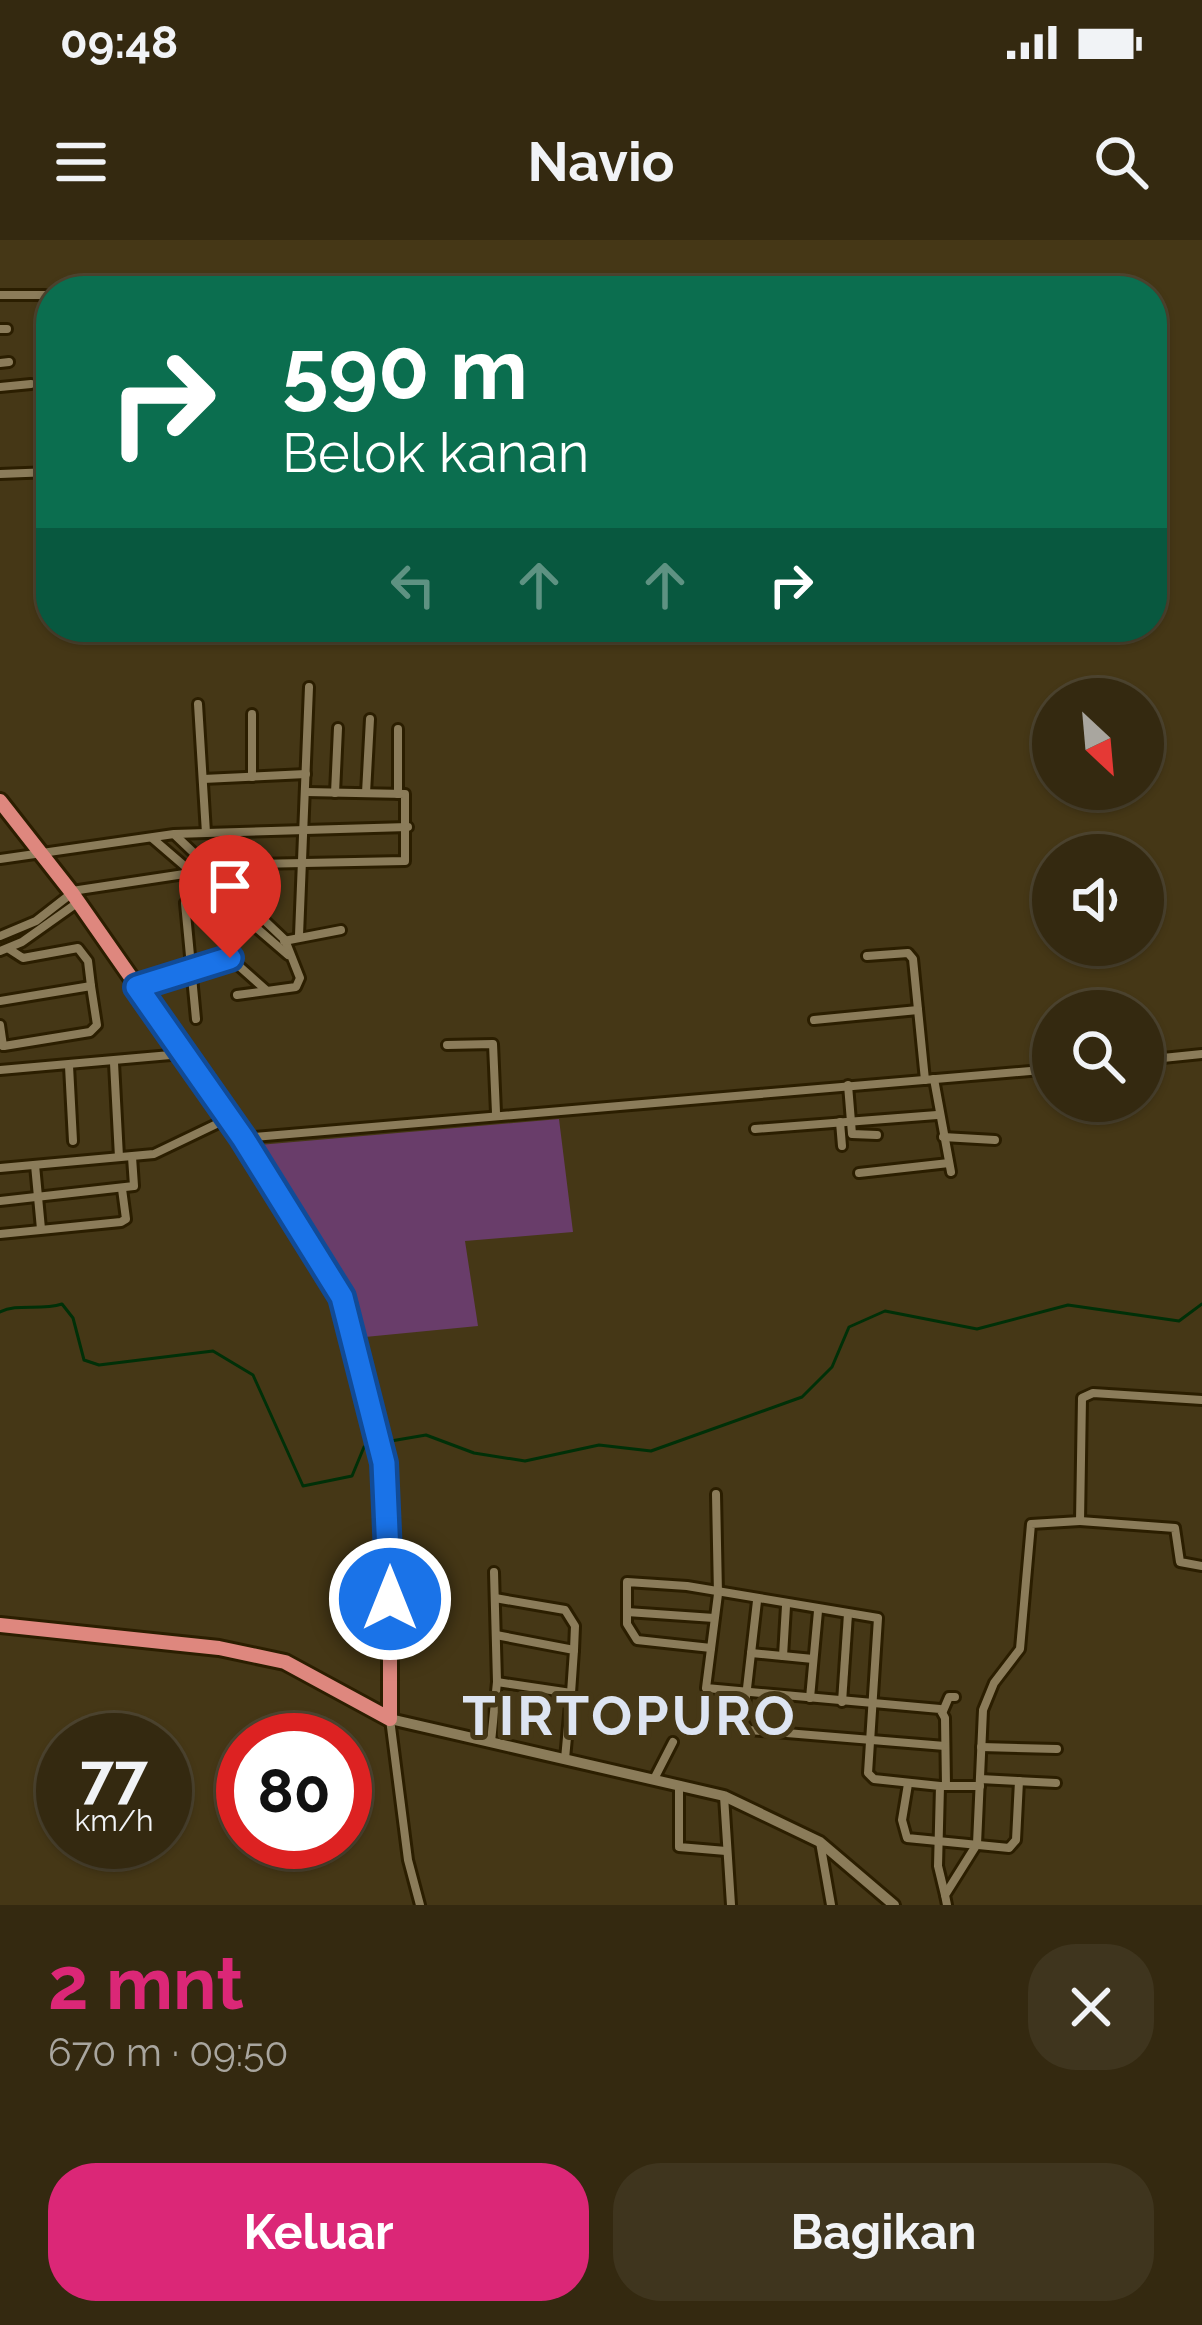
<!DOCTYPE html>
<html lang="id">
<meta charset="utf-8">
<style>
body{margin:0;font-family:Raleway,sans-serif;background:#3f351e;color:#f1f3f6;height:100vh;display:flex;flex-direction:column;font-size:45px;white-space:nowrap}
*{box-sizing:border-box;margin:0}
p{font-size:39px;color:#a9a69f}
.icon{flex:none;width:66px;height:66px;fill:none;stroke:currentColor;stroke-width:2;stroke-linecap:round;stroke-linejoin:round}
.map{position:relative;height:1665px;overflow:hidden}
.drawer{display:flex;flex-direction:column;background:#342910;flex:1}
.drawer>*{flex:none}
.guide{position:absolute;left:36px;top:36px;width:1131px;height:366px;border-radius:48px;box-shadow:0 3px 9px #0004,0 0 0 3px #4e4530;background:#0b6e4f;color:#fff;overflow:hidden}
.needle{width:78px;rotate:154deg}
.fabs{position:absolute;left:1032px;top:438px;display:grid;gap:24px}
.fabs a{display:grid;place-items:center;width:132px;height:132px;border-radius:50%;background:#342910;box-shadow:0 3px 9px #0004,0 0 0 3px #4e4530;font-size:60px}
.speed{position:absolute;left:36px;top:1473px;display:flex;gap:24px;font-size:60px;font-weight:700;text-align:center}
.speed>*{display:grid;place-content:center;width:156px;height:156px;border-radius:50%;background:#342910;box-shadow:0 3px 9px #0004,0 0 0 3px #4e4530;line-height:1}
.speed small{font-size:30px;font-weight:400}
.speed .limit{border:18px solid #d22;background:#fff;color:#111}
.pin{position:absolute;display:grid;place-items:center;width:102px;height:102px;color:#fff;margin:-123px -51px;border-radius:50% 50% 50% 0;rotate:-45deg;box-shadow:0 0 12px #0007}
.pin .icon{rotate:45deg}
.me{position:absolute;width:132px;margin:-66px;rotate:0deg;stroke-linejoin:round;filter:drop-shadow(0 0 9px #0008)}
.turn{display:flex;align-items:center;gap:42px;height:252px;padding:0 48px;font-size:54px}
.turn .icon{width:156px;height:156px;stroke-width:2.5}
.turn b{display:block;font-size:84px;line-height:102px}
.lanes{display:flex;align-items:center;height:114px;padding:0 48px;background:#0003;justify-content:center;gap:60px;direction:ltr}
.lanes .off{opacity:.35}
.round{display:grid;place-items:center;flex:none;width:126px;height:126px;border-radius:48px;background:#3f351e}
.head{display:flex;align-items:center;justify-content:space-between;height:204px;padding:0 48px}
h1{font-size:72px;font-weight:700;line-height:90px;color:#db2777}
.cta{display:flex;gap:24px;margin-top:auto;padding:24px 48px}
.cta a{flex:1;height:138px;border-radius:48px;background:#db2777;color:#fff;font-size:48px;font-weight:700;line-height:138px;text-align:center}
.cta a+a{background:#3f351e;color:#f1f3f6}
.status{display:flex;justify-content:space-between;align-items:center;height:84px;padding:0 60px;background:#342910;direction:ltr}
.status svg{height:33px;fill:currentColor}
header{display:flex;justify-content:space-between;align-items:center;height:156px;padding:0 48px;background:#342910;font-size:54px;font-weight:700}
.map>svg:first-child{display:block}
.green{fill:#693d6a}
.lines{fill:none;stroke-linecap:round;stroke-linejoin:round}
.stream{stroke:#003008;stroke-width:3}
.street-casing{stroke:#2b1e00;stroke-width:14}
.secondary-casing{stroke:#2b1e00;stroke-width:16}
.highway-casing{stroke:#2b1e00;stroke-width:20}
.street{stroke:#8b7c5a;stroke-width:8}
.secondary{stroke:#8b7c5a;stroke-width:10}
.highway{stroke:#de877e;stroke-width:14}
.route-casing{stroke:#114b97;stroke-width:30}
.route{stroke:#1a73e8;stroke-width:21}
.labels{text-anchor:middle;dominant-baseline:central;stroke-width:10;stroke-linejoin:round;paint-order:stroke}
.district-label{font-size:54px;font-weight:bold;letter-spacing:3px;fill:#dde4f1;stroke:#453716}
</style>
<div class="status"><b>09:48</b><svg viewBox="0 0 49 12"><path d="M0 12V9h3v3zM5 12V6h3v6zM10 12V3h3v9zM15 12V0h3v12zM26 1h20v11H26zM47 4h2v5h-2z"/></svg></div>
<header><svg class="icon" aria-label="menu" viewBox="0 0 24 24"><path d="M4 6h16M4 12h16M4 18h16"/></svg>Navio<svg class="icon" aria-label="search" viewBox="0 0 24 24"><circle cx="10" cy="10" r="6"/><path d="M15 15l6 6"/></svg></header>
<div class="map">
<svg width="1202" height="1665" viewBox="0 0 1202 1665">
<rect width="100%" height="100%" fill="#453716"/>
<polygon class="green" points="559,879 573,992 465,1001 478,1086 365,1097 354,1053 259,905"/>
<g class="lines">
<g class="stream">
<path d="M0,1072C17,1063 40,1071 62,1064L73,1078L84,1120L99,1125L213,1111L253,1135L303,1246L352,1236L364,1207L376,1204"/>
<polyline points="385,1202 426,1195 474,1213 525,1221 599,1205 651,1211 802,1157 832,1127 849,1087 885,1071 977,1089 1068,1065 1179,1081 1202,1064"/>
</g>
<g class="street-casing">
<g id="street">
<polyline points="0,55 45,55"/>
<polyline points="0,89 7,89"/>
<polyline points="0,123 9,122"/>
<polyline points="0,147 31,144"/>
<polyline points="0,234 51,232"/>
<polyline points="198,464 206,593"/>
<polyline points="252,474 252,537"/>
<polyline points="398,489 398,554"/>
<polyline points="203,539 306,534"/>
<polyline points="335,553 338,488"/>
<polyline points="366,553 370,479"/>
<polyline points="175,595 285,700 300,738 296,747 237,755"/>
<polyline points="152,598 288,715"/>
<polyline points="0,619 174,594 408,587"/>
<polyline points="72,651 191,633 205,625 405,621 405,554 306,552"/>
<polyline points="185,663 196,779"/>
<polyline points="231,668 230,718 266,750"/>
<polyline points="299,695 309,447"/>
<polyline points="0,696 36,681 72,653"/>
<polyline points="284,701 341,690"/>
<polyline points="9,709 23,718 78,708 88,721 91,746"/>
<polyline points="0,711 22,702 77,663"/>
<polyline points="867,716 908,713 913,719 925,840"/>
<polyline points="139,746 230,718"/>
<polyline points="0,761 91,746 97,785 90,792 4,806"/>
<polyline points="814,780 918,770"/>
<polyline points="0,785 3,806"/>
<polyline points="447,805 493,804 496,873"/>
<polyline points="1143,820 1202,814"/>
<polyline points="114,823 119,917"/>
<polyline points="69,826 73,901"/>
<polyline points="0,830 182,814"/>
<polyline points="934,839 951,932"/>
<polyline points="848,845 852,894 877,895"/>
<polyline points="840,882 842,906"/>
<polyline points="755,889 937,875"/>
<polyline points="943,897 995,900"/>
<polyline points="243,898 1053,829"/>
<polyline points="35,925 41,989"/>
<polyline points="0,928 154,914 227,879"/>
<polyline points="859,933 949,923"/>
<polyline points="0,961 134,946 132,917"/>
<polyline points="0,994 121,982 126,979 122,949"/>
<polyline points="716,1254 718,1354 706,1448 940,1469 945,1478 946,1546"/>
<polyline points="1080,1281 1175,1288 1180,1322 1202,1326"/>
<polyline points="495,1358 565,1370 575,1386 574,1410"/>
<polyline points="757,1361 743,1483 749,1490 945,1506"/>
<polyline points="627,1372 714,1378"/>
<polyline points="496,1395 574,1410 571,1453"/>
<polyline points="711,1408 637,1400 627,1384 627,1342 687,1346 878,1378 868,1533 874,1539 940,1546 938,1626 945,1655"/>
<polyline points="751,1413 813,1419"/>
<polyline points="783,1416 786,1366"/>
<polyline points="497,1442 571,1453 565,1519"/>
<polyline points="810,1458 818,1371"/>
<polyline points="842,1462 848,1374"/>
<polyline points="943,1471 949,1457 955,1457"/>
<polyline points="390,1479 408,1620 420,1665"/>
<polyline points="491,1502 497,1442 494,1332"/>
<polyline points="981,1507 1057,1509"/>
<polyline points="654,1539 673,1502"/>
<polyline points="980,1539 1056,1543"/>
<polyline points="908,1544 902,1580 907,1598 1009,1608 1016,1600 1019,1541"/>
<polyline points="679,1545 679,1607 726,1611"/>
<polyline points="942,1546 980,1546"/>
<polyline points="724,1556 731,1665"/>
<polyline points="820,1602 831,1665"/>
<polyline points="947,1665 945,1655 977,1604 983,1470 994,1443 1020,1409 1031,1284 1080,1281 1082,1158 1093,1153 1202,1160"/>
</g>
</g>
<g class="secondary-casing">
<polyline id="secondary" points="390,1479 724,1556 820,1602 894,1665"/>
</g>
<g class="highway-casing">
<polyline id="highway" points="0,561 72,653 243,898 342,1057 384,1223 390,1279 390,1479 285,1422 219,1408 0,1385"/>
</g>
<use href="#street" class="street"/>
<use href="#secondary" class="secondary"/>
<use href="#highway" class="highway"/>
</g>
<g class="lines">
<g class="route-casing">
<polyline id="route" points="230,718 137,747 243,898 342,1057 384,1223 390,1359"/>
</g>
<use href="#route" class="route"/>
</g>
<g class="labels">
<g class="district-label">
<text x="630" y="1476">TIRTOPURO</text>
</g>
</g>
</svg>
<div class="fabs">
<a><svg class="needle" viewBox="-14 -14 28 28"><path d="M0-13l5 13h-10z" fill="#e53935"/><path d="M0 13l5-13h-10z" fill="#a9a69f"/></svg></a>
<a><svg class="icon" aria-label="sound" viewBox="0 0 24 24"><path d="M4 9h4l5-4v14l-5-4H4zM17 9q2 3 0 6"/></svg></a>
<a><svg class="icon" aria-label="search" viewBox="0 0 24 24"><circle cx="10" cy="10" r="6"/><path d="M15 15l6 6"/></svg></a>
</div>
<div class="speed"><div>77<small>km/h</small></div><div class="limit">80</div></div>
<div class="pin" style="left:230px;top:718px;background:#d93025"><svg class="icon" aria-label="arrive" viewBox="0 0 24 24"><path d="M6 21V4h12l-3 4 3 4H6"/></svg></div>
<svg class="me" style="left:390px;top:1359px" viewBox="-20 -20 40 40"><circle r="17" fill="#1a73e8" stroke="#fff" stroke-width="3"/><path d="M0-11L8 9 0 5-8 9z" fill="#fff"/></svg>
<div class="guide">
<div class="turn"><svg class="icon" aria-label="right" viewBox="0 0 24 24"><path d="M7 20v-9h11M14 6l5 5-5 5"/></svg><div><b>590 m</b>Belok kanan</div></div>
<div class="lanes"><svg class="icon off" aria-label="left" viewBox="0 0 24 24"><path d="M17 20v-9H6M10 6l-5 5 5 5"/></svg><svg class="icon off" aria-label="ahead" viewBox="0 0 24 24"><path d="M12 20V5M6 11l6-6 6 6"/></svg><svg class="icon off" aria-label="ahead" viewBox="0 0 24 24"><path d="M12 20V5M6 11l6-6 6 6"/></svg><svg class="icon" aria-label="right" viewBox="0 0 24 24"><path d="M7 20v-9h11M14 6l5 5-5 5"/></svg></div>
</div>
</div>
<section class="drawer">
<div class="head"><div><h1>2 mnt</h1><p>670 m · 09:50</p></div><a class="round"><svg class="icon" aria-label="close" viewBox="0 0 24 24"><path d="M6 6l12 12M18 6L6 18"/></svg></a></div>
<div class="cta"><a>Keluar</a><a>Bagikan</a></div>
</section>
